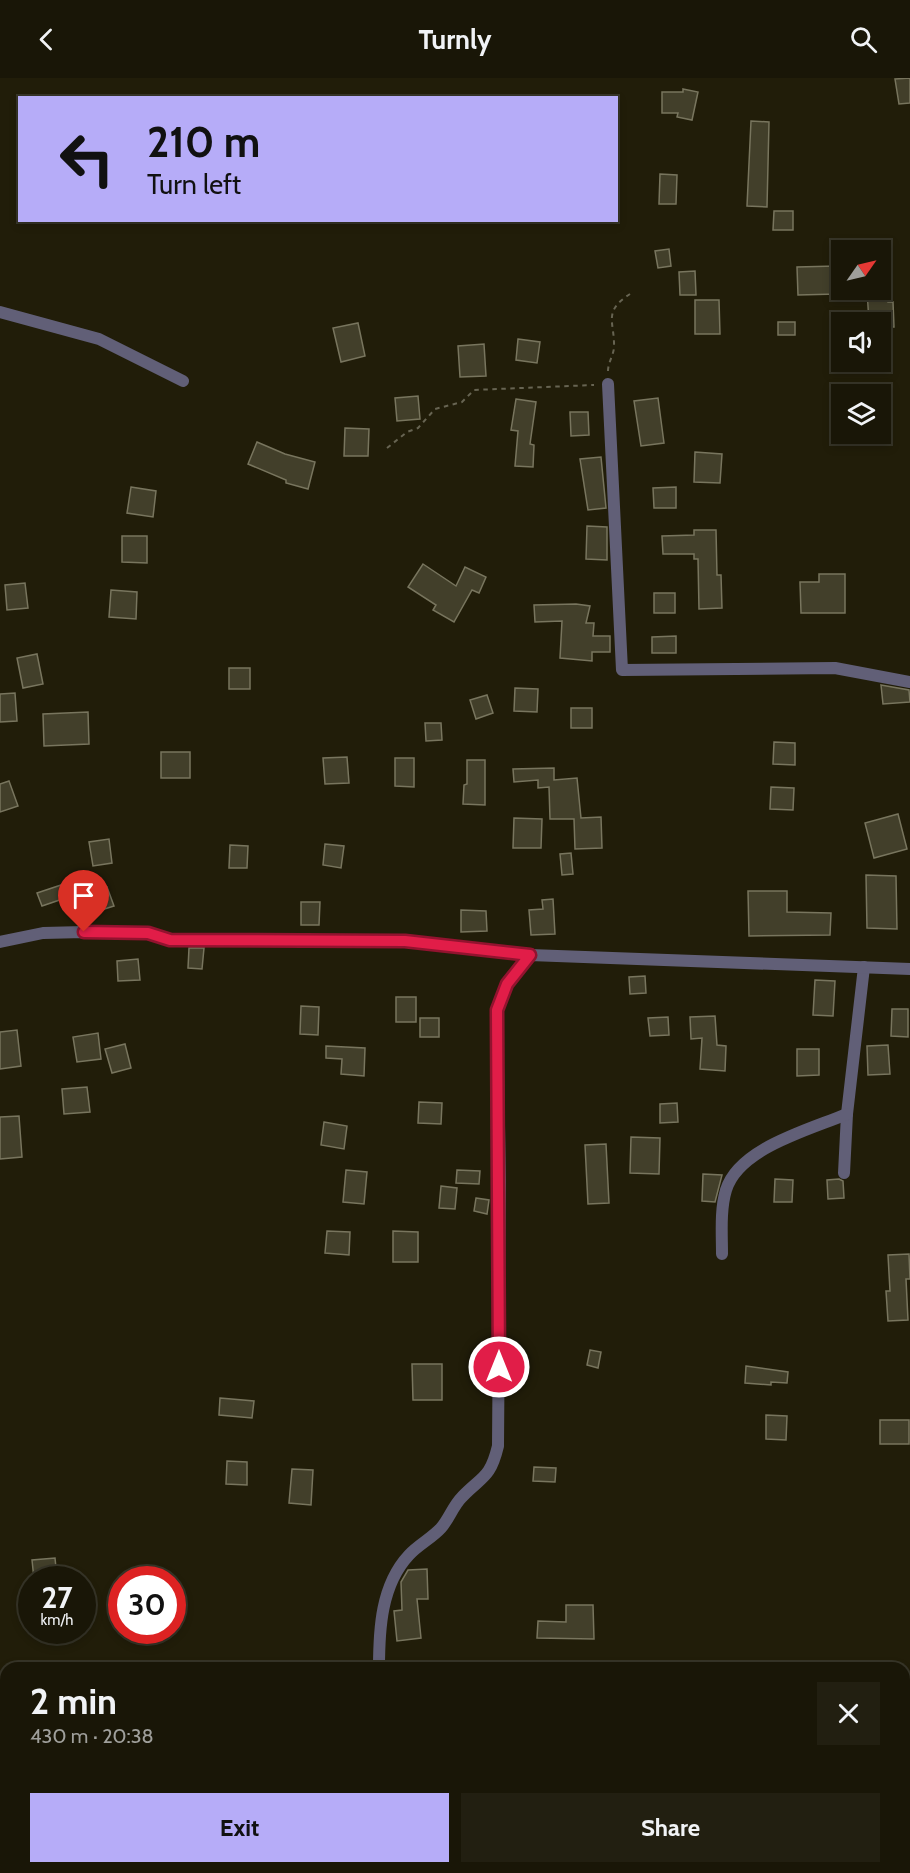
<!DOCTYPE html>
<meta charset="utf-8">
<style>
body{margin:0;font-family:Cabin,sans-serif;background:#221f11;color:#f1f3f6;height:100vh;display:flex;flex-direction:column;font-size:22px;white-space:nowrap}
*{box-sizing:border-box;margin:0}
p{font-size:20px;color:#9f9f9b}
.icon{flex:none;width:33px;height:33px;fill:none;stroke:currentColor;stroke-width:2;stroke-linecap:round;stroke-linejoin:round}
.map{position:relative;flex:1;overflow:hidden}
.details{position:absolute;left:0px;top:1584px;width:910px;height:212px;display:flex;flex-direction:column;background:#191607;border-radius:18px 18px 0 0;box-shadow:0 3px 9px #0003,0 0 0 2px #373528}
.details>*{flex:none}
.top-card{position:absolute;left:18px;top:18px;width:600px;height:126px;border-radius:0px;box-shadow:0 3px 9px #0003,0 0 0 2px #373528;background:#b6acf8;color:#111;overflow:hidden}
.needle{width:39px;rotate:56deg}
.tools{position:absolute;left:831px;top:162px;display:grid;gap:12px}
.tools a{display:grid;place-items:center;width:60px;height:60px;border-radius:0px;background:#191607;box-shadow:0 3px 9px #0003,0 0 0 2px #373528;font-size:30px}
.speed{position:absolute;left:18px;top:1488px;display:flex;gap:12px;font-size:30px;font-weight:700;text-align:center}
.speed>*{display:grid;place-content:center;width:78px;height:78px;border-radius:50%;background:#191607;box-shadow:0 3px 9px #0003,0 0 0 2px #373528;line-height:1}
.speed small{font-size:15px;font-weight:400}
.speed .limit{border:9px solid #d22;background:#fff;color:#111}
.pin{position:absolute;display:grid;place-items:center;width:51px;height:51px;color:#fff;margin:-62px -26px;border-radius:50% 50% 50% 0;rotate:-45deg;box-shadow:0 0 6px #0007}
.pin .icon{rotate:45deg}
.me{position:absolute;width:66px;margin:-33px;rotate:0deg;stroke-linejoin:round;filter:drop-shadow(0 0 4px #0008)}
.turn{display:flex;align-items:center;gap:21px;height:126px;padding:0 30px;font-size:27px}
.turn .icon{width:78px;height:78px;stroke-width:2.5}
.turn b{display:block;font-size:42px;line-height:51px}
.round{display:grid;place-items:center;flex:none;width:63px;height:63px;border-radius:0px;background:#221f11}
.head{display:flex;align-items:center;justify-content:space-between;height:102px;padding:0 30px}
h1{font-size:36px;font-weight:700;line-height:45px}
.action{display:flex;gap:12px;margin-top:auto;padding:12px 30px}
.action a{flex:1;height:69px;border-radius:0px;background:#b6acf8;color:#111;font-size:24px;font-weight:700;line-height:69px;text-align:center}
.action a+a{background:#221f11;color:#f1f3f6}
header{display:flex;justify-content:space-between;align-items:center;height:78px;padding:0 30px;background:#191607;font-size:27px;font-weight:700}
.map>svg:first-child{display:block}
.building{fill:#423f2a;stroke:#78755e;stroke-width:1.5}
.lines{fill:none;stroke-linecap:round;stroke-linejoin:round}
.path{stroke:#676452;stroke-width:2;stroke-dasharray:4.5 4.5;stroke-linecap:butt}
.street{stroke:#615f77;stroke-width:12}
.route-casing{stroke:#92132f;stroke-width:15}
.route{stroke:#e11d48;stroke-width:10}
</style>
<header><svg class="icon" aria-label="back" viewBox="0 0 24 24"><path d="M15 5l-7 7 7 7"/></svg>Turnly<svg class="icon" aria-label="search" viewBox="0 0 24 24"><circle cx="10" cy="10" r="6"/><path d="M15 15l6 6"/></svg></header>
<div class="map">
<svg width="910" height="1795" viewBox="0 0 910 1795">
<rect width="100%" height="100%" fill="#211d09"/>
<g class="building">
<polygon points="910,0 910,25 899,26 895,1"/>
<polygon points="683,11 698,14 692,42 677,39 678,35 662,35 662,14 683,14"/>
<polygon points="751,43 769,44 767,129 747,128"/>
<polygon points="660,96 677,97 676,126 659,126"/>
<polygon points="774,133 793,133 793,152 773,152"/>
<polygon points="880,162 888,162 892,200 880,201"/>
<polygon points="669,171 671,188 658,190 655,173"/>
<polygon points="836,188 837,216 798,217 797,189"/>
<polygon points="695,193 696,217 680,217 679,194"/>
<polygon points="867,212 887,212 888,224 893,224 894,249 880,249 880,244 869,244"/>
<polygon points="695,222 719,222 720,256 695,256"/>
<rect x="778" y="244" width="17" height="13"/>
<polygon points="358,245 365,278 341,284 333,250"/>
<polygon points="518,261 540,264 537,285 516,282"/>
<polygon points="484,266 486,298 460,299 458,268"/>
<polygon points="418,318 420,341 397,343 395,320"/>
<polygon points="658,320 664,365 641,368 634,323"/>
<polygon points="516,321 536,324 530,366 534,367 533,389 515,388 518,353 511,352"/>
<polygon points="570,334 588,334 589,357 571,358"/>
<polygon points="345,350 369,351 368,378 344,378"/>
<polygon points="257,364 285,376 315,384 308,411 286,405 286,402 248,386"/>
<polygon points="695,374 722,376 720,405 694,404"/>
<polygon points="601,379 606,430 588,432 580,381"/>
<polygon points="131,409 156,413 153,439 127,435"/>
<polygon points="676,409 676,430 654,430 653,410"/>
<polygon points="587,448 607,449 607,482 586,481"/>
<polygon points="694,452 716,452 717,497 721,497 722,530 699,531 698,481 694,481 694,476 663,476 662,458 694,457"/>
<polygon points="122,458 147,458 147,485 122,484"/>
<polygon points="423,486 456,508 465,489 486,499 479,515 472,512 454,544 433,532 436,527 408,509"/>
<polygon points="819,496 845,496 845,535 801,535 800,504 819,504"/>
<polygon points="25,505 28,530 7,532 5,507"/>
<polygon points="111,512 137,514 136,541 109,539"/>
<rect x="654" y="515" width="21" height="20"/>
<polygon points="576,526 590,528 586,545 594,545 593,558 610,558 610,574 592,574 592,583 560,580 562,543 535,544 534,527"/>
<polygon points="676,558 676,575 652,575 652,559"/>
<polygon points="37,576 43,606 23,610 17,580"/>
<rect x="229" y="590" width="21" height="21"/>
<polygon points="881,607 909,612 910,624 883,626"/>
<polygon points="515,610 538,611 537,634 514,633"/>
<polygon points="15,615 17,643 0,644 0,616"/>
<polygon points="487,617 493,635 476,641 470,622"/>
<rect x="571" y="630" width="21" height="20"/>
<polygon points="88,634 89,666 44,668 43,636"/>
<polygon points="425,645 441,645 442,662 426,663"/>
<polygon points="774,664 795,665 795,687 773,686"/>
<rect x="161" y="674" width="29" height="26"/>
<polygon points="347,679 349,705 325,706 323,680"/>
<polygon points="395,680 414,680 414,709 395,708"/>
<polygon points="467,682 485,682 485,727 463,726 464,707 467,706"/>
<polygon points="554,690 554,702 577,700 581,740 601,739 602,770 575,771 574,741 550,741 549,709 538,710 538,702 514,704 513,691"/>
<polygon points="9,703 18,728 0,734 0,706"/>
<polygon points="771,709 794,710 793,732 770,731"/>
<polygon points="898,736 907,771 874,780 865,745"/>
<polygon points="514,740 542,741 541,770 513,770"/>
<polygon points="109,761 112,785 93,788 89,764"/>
<polygon points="325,766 344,768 341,790 323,787"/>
<polygon points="230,767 248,768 247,790 229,790"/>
<polygon points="571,775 573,796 562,797 560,776"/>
<polygon points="866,797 896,798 897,851 867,850"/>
<polygon points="79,801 83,814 42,828 37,815"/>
<polygon points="107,809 114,828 98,833 91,815"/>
<polygon points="748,813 787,813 787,834 831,835 830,857 749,858"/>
<polygon points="553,821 555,856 531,857 529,832 543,831 542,822"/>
<polygon points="301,824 320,824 319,847 301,847"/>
<polygon points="461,832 486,833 487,853 461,854"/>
<polygon points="189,870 204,870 202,891 188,890"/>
<polygon points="138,881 140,902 118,903 117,883"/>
<polygon points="645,898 646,915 630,916 629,899"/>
<polygon points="815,902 835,903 833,938 813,937"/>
<rect x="396" y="919" width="20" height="25"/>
<polygon points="301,928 319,929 318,957 300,956"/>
<polygon points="892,931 908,931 908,959 891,958"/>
<polygon points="715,938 717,967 726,968 725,993 700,991 702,960 691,961 690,939"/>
<polygon points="668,939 669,957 650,958 648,940"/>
<rect x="420" y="940" width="19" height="19"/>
<polygon points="17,952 21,988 0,991 0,954"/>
<polygon points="98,955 101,981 77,984 73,959"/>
<polygon points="125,966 131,990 112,995 105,971"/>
<polygon points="888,967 890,996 868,997 867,968"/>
<polygon points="326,968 365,970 364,998 341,996 342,981 326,980"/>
<polygon points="797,971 819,971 819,997 797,998"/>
<polygon points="87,1009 90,1034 64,1036 62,1011"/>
<polygon points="419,1024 442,1025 441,1046 418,1045"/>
<polygon points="677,1025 678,1044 660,1045 660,1026"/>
<polygon points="19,1038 22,1079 0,1081 0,1039"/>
<polygon points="324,1044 347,1048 344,1071 321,1067"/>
<polygon points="631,1059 660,1060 659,1096 630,1095"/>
<polygon points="606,1066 609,1125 588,1126 585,1067"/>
<polygon points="346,1092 367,1094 364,1126 343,1124"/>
<polygon points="457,1092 480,1093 479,1106 456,1105"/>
<polygon points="703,1096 722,1097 715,1124 702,1123"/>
<polygon points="775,1101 793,1102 792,1124 774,1124"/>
<polygon points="839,1101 843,1103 844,1120 828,1121 827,1102"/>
<polygon points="441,1108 457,1110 455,1131 439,1130"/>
<polygon points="476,1120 489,1122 487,1136 474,1133"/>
<polygon points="327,1153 350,1154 349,1177 325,1175"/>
<polygon points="393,1153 418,1154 418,1184 393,1184"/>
<polygon points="909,1176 910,1201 906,1201 908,1242 888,1243 886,1213 890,1213 888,1177"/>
<polygon points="590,1272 601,1274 598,1290 587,1287"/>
<polygon points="412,1286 442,1286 442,1322 413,1322"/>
<polygon points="746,1288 788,1294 787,1305 771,1304 771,1307 745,1305"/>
<polygon points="220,1320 254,1323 252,1340 219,1337"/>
<polygon points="766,1337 787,1338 786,1362 766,1361"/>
<rect x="880" y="1342" width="29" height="24"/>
<polygon points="227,1383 247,1384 247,1407 226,1406"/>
<polygon points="534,1389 556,1390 555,1404 533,1403"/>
<polygon points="292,1391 313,1392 311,1427 289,1425"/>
<polygon points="55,1480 57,1500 34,1501 32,1482"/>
<polygon points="427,1491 428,1521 417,1521 421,1560 397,1563 394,1533 402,1532 401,1504 408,1492"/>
<polygon points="566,1527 593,1527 594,1561 537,1560 538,1543 566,1544"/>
</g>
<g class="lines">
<g class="path">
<path d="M608,293C608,285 613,278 614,270C615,244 602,234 630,216"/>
<polyline points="387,370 407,354 418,350 435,331 462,324 474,312 594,307"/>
</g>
<g class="street">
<polyline points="0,234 99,261 183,303"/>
<polyline points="608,306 622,592 835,590 910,604"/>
<polyline points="0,864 43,855 84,854 148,856 170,862 405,863 530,877"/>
<polyline points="844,1095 847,1036 864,889"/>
<path d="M722,1176C722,1156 720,1132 726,1112C739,1070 809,1052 847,1036"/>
<path d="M379,1590C379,1551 381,1507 409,1477C418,1467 432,1460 441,1450C449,1441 453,1428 462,1419C482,1398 490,1401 498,1368L500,1104L497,932L507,906L530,877L910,891"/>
<polyline points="380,1790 381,1795"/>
</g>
</g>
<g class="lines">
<g class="route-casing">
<polyline id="route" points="84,854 148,855 170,862 405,863 530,877 507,906 497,932 499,1289"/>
</g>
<use href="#route" class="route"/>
</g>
</svg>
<div class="tools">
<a><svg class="needle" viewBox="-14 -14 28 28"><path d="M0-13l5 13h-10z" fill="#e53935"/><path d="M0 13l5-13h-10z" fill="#9f9f9b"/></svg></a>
<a><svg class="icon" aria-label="sound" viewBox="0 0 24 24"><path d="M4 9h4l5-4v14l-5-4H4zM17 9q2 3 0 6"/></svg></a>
<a><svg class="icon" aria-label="layers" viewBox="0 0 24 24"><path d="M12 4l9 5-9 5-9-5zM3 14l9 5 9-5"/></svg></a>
</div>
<div class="speed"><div>27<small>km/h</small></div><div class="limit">30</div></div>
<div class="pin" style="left:84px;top:854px;background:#d93025"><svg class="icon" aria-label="arrive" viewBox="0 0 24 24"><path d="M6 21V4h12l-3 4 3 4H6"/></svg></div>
<svg class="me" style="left:499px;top:1289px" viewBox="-20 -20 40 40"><circle r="17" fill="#e11d48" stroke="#fff" stroke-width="3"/><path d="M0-11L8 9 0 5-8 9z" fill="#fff"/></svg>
<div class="top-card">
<div class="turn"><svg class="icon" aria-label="left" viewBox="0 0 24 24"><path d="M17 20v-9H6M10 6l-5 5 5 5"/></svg><div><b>210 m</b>Turn left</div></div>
</div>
<section class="details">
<div class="head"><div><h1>2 min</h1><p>430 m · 20:38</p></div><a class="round"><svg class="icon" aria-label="close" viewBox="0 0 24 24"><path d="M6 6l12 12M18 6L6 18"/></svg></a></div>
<div class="action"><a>Exit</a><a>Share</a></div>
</section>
</div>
